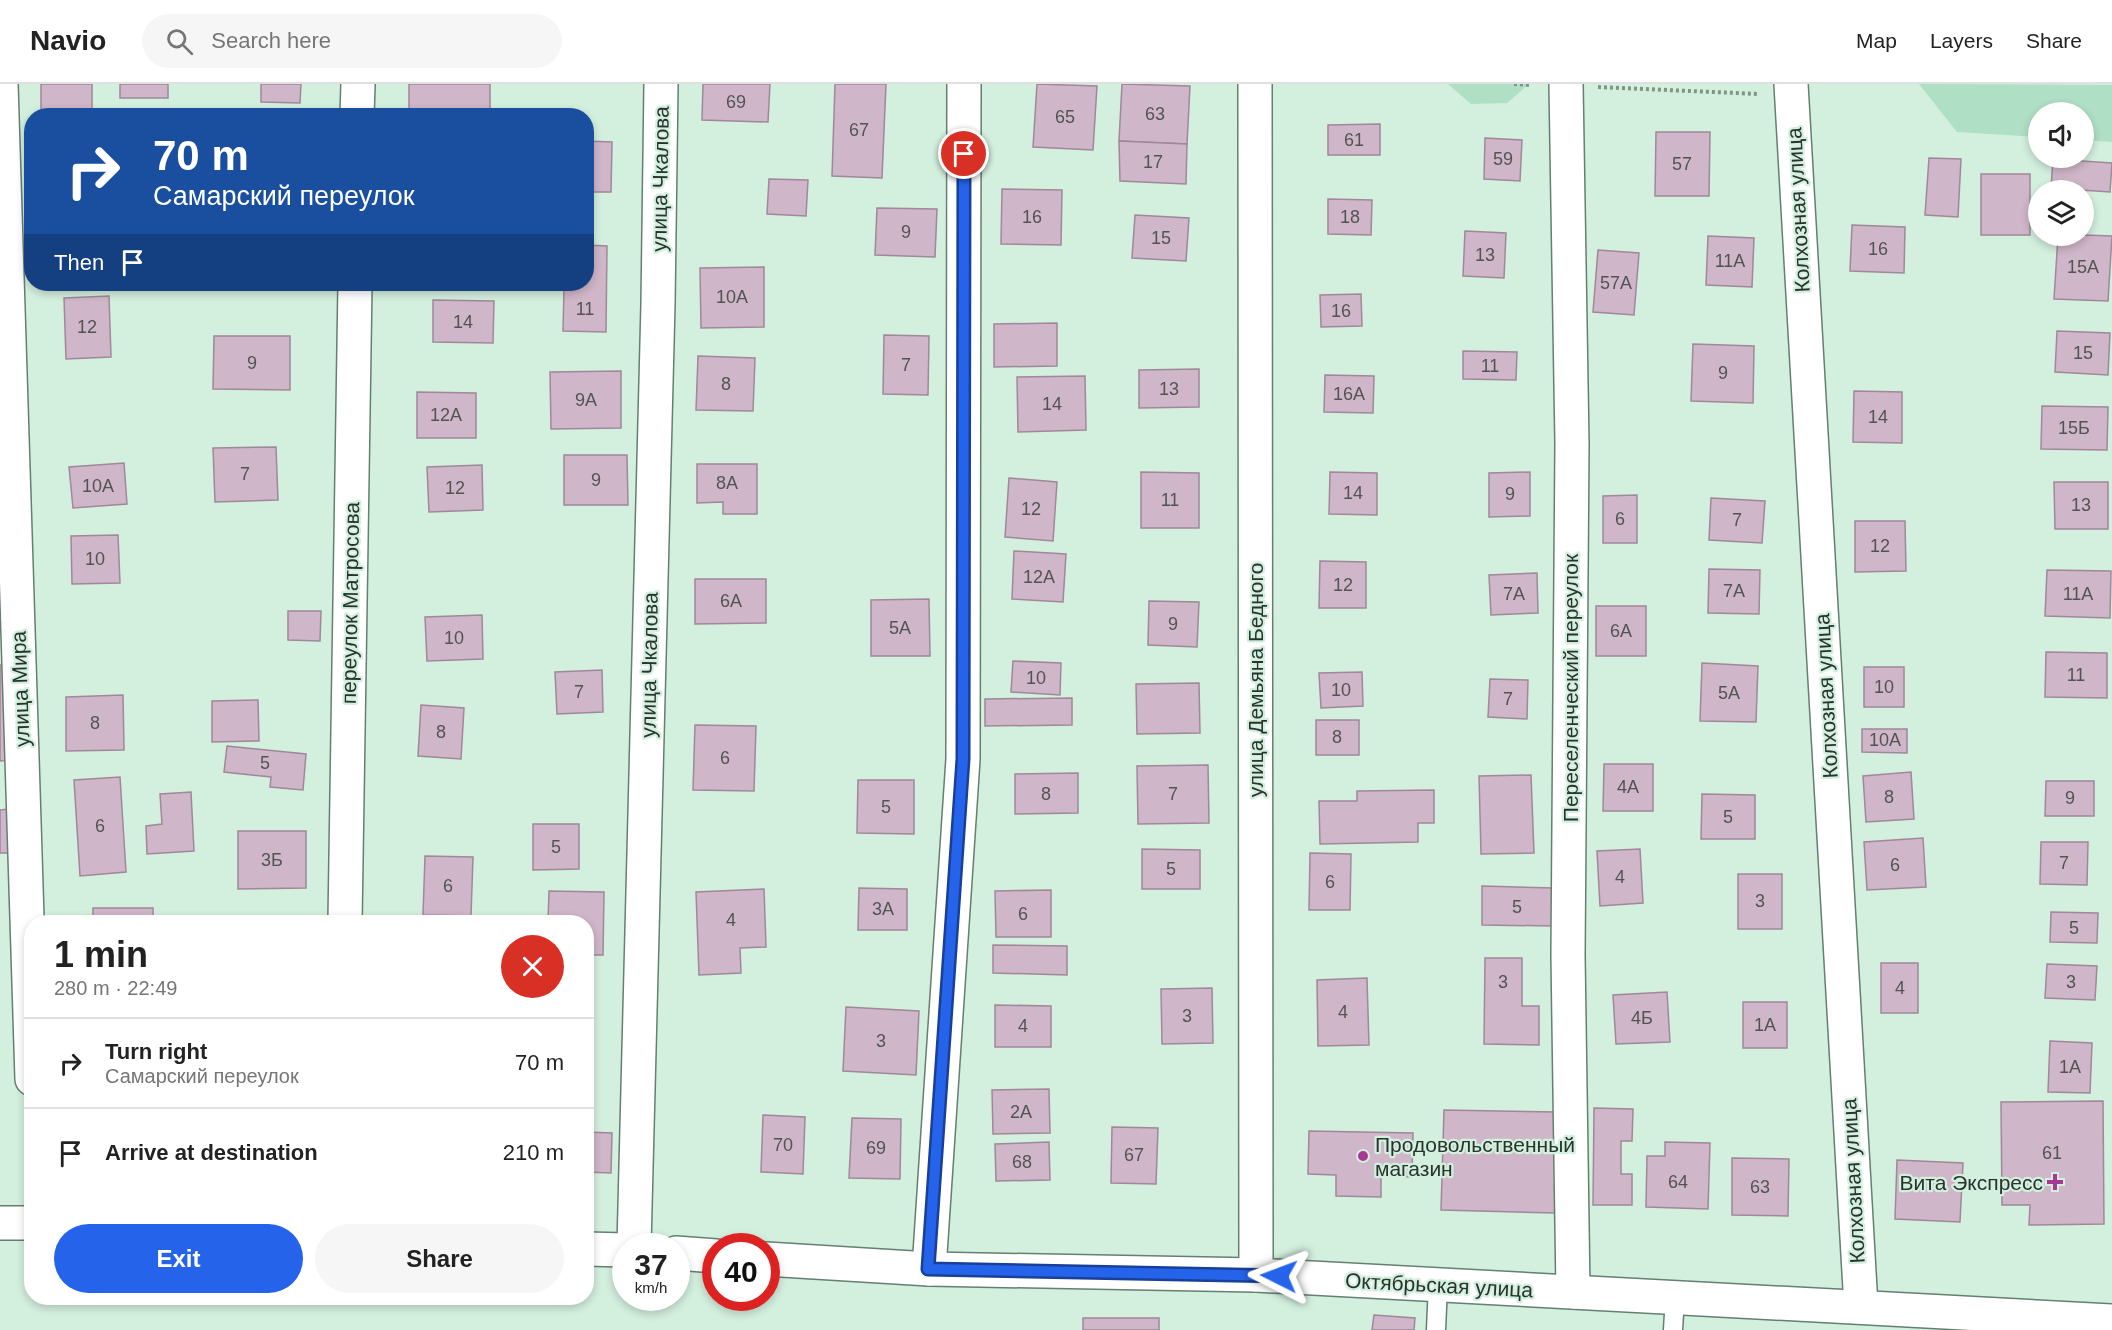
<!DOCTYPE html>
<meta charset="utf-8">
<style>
body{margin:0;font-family:Helvetica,sans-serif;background:#f6f6f6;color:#222;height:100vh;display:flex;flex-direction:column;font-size:22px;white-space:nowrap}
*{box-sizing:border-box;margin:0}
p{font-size:20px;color:#767676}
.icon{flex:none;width:33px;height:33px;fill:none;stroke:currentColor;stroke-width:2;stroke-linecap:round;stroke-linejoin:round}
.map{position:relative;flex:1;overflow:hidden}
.side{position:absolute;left:24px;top:831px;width:570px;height:390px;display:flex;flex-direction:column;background:#fff;border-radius:24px;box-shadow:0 3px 9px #0003}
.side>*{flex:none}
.top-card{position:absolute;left:24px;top:24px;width:570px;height:183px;border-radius:24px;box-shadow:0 3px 9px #0003;background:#1a4fa0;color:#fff;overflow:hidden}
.fabs{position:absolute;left:2028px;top:18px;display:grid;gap:12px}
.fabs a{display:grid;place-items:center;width:66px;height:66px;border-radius:50%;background:#fff;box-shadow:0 3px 9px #0003;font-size:30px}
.speed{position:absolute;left:612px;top:1149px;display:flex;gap:12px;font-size:30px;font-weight:700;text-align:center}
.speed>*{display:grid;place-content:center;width:78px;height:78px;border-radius:50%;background:#fff;box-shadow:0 3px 9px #0003;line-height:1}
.speed small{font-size:15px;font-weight:400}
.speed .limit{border:9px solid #d22;background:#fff;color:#111}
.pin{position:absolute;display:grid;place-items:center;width:51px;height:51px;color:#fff;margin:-26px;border:3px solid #fff;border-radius:50%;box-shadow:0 2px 6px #0007}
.me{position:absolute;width:66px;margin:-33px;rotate:273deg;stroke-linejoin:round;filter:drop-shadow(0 0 4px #0008)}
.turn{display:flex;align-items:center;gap:21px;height:126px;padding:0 30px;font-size:27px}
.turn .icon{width:78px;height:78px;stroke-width:2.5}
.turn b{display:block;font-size:42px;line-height:51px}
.then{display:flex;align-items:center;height:57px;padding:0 30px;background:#0003;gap:12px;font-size:22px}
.round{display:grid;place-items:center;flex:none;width:63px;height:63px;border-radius:32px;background:#f6f6f6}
.summary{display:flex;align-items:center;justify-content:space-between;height:102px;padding:0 30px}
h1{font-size:36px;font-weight:800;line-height:45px}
.primary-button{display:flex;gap:12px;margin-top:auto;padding:12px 30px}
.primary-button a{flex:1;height:69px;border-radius:36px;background:#2563eb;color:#fff;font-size:24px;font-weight:800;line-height:69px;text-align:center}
.primary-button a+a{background:#f6f6f6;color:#222}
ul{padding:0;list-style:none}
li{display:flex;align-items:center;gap:18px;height:90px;padding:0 30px;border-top:2px solid #e0e0e0}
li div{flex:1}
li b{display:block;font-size:22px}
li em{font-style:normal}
header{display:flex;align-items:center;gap:36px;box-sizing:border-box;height:84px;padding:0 30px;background:#fff;border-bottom:2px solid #e0e0e0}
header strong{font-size:28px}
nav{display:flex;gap:33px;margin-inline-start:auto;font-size:21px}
.search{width:420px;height:54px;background:#f6f6f6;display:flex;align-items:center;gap:15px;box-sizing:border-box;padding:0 21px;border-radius:33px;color:#767676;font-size:22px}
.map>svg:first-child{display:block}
.green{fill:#afdfc4}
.building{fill:#cfb6c8;stroke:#a08899;stroke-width:1.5}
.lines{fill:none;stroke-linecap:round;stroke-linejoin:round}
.service-casing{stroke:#657f70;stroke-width:21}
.minor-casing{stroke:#657f70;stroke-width:36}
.tertiary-casing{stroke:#657f70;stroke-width:36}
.path{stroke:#809488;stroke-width:4;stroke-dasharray:3 3;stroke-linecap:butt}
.service{stroke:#fff;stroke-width:18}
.minor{stroke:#fff;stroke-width:33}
.tertiary{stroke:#fff;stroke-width:33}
.route-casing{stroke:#184099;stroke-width:15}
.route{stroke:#2563eb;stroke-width:10}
.poi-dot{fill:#a93894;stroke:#d3efde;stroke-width:2}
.labels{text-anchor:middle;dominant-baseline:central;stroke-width:4.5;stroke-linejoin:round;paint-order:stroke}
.number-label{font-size:18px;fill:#525454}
.street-label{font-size:21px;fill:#28332d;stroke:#d3efde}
.poi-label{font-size:21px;fill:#28332d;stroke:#d3efde;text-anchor:start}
</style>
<header>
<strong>Navio</strong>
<div class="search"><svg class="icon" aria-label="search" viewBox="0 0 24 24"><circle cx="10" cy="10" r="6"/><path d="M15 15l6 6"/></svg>Search here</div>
<nav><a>Map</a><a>Layers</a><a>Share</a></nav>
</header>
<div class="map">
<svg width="2112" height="1246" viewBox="0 0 2112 1246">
<rect width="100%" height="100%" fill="#d3efde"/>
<g class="green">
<polygon points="1448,0 1529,0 1507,19 1471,20"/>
<polygon points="1919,0 2112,1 2112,58 2084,56 2084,28 2038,28 2038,53 1957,48"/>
</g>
<g class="building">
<rect x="41" y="0" width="51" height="31"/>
<rect x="120" y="0" width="48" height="14"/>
<polygon points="261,0 301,0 300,19 261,18"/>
<polygon points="409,0 490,0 490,32 445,32 445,28 409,27"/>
<polygon points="703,0 770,0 768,38 702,36"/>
<polygon points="835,0 886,0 882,94 832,92"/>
<polygon points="1037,0 1097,2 1093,66 1033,63"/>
<polygon points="1122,0 1190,2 1187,60 1119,57"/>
<polygon points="1380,40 1380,71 1328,71 1328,41"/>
<polygon points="1656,48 1710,48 1709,112 1655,112"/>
<polygon points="1485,54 1522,56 1520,97 1484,95"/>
<polygon points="586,57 612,58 611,108 586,108"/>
<polygon points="1119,57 1187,60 1186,100 1120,97"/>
<polygon points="1929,74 1961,75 1958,133 1925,131"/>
<polygon points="2053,75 2112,79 2110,108 2051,104"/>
<rect x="1981" y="90" width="49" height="61"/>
<polygon points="769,95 808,96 806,132 767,130"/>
<polygon points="1002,105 1062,106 1061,161 1001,160"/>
<polygon points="1328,115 1372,116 1371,151 1328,150"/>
<polygon points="877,124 937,125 935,173 875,171"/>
<polygon points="1135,131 1189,134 1186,177 1132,174"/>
<polygon points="1852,141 1905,143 1904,189 1850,187"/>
<polygon points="1465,147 1506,149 1504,194 1463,192"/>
<polygon points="2084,151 2112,152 2108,217 2054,215 2058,152"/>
<polygon points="1708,152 1754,154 1752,203 1706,201"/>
<polygon points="586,161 607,162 606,248 563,247 564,203 548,203 548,200 586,200"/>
<polygon points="1598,166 1639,169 1634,231 1593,228"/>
<polygon points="764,183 764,243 701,244 700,184"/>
<polygon points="1361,210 1362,242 1321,243 1320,211"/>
<polygon points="109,212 111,273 66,275 64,214"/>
<polygon points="433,216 494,217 493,259 433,258"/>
<polygon points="1057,239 1057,282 994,283 994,240"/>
<polygon points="2057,247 2110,249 2108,291 2055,288"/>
<polygon points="884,251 929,252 928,311 883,310"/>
<polygon points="214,252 290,252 290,306 213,305"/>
<polygon points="1693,260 1754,262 1753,319 1691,317"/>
<polygon points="1463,267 1517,268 1516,296 1463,295"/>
<polygon points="698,272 755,274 753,327 696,326"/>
<polygon points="1199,285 1199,323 1139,324 1139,286"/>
<polygon points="621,287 621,344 551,345 550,288"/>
<polygon points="1325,291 1374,292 1373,329 1324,328"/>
<polygon points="1085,292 1086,346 1018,348 1017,293"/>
<polygon points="1854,307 1902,308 1902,359 1853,358"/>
<polygon points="417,308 476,309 476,354 417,354"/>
<polygon points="2042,322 2108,323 2107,366 2041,365"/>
<polygon points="276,363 278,416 215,418 213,364"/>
<polygon points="564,371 627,371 628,421 564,421"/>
<polygon points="124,379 127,420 73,424 69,383"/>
<polygon points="697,380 757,380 757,430 723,430 723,418 697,419"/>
<polygon points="482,381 483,426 429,428 427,383"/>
<polygon points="1141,388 1199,389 1199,444 1141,444"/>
<polygon points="1330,388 1377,389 1377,431 1329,430"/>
<polygon points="1530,388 1530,432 1489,433 1489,389"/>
<polygon points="1009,394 1057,398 1053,457 1005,453"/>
<polygon points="2054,398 2108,398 2108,445 2055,445"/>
<polygon points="1637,411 1637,459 1603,459 1603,412"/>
<polygon points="1711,414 1765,417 1762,459 1709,456"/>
<polygon points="1855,437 1905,437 1906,487 1855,488"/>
<polygon points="118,451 120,499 72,500 71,452"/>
<polygon points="1014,467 1066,470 1063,518 1012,515"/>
<polygon points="1320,477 1366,478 1366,524 1319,524"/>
<polygon points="1709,485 1760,486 1759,530 1708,529"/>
<polygon points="2047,486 2111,487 2110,534 2045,532"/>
<polygon points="1537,489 1538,529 1491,531 1489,491"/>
<polygon points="695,495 766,495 766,539 695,540"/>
<polygon points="929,515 930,572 871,572 871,516"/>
<polygon points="1149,517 1199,518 1197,563 1148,561"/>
<rect x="1596" y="522" width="50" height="50"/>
<polygon points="288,527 321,527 320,557 288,556"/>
<polygon points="482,531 483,575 427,577 425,533"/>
<polygon points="2046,568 2107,569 2107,614 2045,613"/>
<polygon points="1013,577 1061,579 1060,611 1011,608"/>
<polygon points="1702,579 1758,582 1756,638 1700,637"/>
<polygon points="0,581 9,581 11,676 0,677"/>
<rect x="1864" y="583" width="40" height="40"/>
<polygon points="602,586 603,628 557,630 555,588"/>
<polygon points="1362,588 1363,622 1321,624 1319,589"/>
<polygon points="1490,595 1528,596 1527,635 1488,633"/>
<polygon points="1199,599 1200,649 1137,650 1136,600"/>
<polygon points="123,611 124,666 66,667 66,613"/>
<polygon points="1072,614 1072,641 985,642 985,615"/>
<polygon points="258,616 259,657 212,658 212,617"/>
<polygon points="421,621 464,624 461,675 418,672"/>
<rect x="1316" y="636" width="43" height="35"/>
<polygon points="695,641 756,642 754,707 693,706"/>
<polygon points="1862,645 1907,645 1907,669 1862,668"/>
<polygon points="227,662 306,670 303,706 270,703 271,693 224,688"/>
<polygon points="1604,680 1653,680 1653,727 1603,727"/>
<polygon points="1208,681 1209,739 1138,740 1137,682"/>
<polygon points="1911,688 1914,735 1866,738 1863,692"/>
<polygon points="1078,689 1078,729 1015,730 1015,690"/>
<polygon points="1531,691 1534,769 1481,770 1479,692"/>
<polygon points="120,693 126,788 80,792 74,696"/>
<polygon points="858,696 914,696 914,750 857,749"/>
<polygon points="2046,697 2094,697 2094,732 2045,732"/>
<polygon points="1434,706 1434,739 1418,739 1418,758 1320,760 1319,717 1357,717 1357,707"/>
<polygon points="191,708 194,767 147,770 146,742 162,740 160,710"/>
<polygon points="1702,710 1755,711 1755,755 1701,755"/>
<polygon points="8,725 8,769 0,769 0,726"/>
<polygon points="533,740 579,740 579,785 533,786"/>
<polygon points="238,747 306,747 306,804 238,805"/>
<polygon points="1923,754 1926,803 1867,806 1864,758"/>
<polygon points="2041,758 2088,758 2087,801 2040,800"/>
<polygon points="1142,765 1200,766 1200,805 1142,805"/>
<polygon points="1640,765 1643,819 1600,822 1597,767"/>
<polygon points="1310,769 1351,770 1350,826 1309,826"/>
<polygon points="425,772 473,773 471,832 423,831"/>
<rect x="1738" y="790" width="44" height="55"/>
<polygon points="1482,802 1553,804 1552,842 1482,841"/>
<polygon points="859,804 907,805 907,846 858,846"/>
<polygon points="764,805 766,863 740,864 741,889 699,891 696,808"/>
<polygon points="1051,806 1051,853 996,853 995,807"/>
<polygon points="549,807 604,808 603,871 586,871 586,838 548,838"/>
<rect x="93" y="824" width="60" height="14"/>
<polygon points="2051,828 2098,829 2097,859 2050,858"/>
<polygon points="993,861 1067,862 1067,891 993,889"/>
<polygon points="1485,874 1522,874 1522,922 1539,922 1539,961 1484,960"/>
<rect x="1881" y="879" width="37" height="50"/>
<polygon points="2047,880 2097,882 2095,916 2045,914"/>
<polygon points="1367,894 1369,961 1318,962 1317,896"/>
<polygon points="1212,904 1213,959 1162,960 1161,905"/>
<polygon points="1667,908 1670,958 1616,960 1613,911"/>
<rect x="1743" y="918" width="44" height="46"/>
<polygon points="995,921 1051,922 1051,963 995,963"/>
<polygon points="846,923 919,927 916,991 843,987"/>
<polygon points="2050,957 2092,959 2090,1009 2048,1008"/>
<polygon points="1049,1005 1050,1049 993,1050 992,1006"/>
<polygon points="2103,1017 2104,1140 2029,1141 2030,1121 2002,1121 2001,1018"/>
<polygon points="1594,1024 1633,1025 1632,1057 1621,1057 1621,1090 1632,1090 1632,1121 1593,1121"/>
<polygon points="1444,1026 1557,1028 1555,1129 1441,1126"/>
<polygon points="763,1031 805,1033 803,1090 761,1088"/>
<polygon points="852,1034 901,1035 900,1095 849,1094"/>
<polygon points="1112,1043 1158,1044 1156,1100 1111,1099"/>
<polygon points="1309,1047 1413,1049 1412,1093 1381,1092 1381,1113 1336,1112 1336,1091 1308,1090"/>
<polygon points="586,1048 612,1049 611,1089 586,1088"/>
<polygon points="1049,1058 1050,1096 996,1097 995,1060"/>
<polygon points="1665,1058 1710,1059 1708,1125 1646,1123 1647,1072 1665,1072"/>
<polygon points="1732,1074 1789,1075 1788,1132 1732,1131"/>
<polygon points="1897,1076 1963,1079 1960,1138 1895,1135"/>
<polygon points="1374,1231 1415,1234 1414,1246 1372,1246"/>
<rect x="1083" y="1234" width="76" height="12"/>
</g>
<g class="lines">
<g class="service-casing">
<g id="service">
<polyline points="1436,1246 1438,1201"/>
<polyline points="1673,1246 1675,1213"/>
</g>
</g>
<g class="minor-casing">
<g id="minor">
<polyline points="1,0 32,995"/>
<polyline points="1566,0 1572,360 1568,871 1573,1208"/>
<polyline points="1791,0 1861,1223"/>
<polyline points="357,32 358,0"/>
<polyline points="345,838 355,200"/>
<polyline points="0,1139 32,1139"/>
<polyline points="634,1162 658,220 661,0"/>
<polyline points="586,1165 626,1166"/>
<polyline points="676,1169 716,1172"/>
<polyline points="766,1175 929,1185 1256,1191"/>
<polyline points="929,1185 963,675 964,0"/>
</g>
</g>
<g class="tertiary-casing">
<polyline id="tertiary" points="1255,0 1256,1191 2112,1237"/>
</g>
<g class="path">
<polyline points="1514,0 1531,1"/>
<polyline points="1598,3 1759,10"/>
</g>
<use href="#service" class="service"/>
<use href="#minor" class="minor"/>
<use href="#tertiary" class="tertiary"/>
</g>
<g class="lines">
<g class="route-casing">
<polyline id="route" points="964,70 963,675 928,1185 1279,1192"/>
</g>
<use href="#route" class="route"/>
</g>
<g class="poi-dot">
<circle cx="1363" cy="1072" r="6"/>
<path d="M2052 1089h6v6h6v6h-6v6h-6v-6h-6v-6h6z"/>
</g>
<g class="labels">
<g class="number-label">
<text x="736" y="18">69</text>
<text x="1155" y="30">63</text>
<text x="1065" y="33">65</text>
<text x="859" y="46">67</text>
<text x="1354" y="56">61</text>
<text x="1503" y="75">59</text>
<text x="1153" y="78">17</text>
<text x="1682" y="80">57</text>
<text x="1032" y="133">16</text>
<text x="1350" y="133">18</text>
<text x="906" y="148">9</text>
<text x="1161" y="154">15</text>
<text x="1878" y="165">16</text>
<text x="1485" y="171">13</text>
<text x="1730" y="177">11А</text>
<text x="2083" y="183">15А</text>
<text x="1616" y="199">57А</text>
<text x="732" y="213">10А</text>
<text x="585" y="225">11</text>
<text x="1341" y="227">16</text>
<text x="463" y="238">14</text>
<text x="87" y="243">12</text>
<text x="2083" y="269">15</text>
<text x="252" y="279">9</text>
<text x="906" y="281">7</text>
<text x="1490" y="282">11</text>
<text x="1723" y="289">9</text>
<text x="726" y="300">8</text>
<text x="1169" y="305">13</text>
<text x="1349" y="310">16А</text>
<text x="586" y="316">9А</text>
<text x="1052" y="320">14</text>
<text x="446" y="331">12А</text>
<text x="1878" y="333">14</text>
<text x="2074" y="344">15Б</text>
<text x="245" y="390">7</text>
<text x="596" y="396">9</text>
<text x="727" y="399">8А</text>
<text x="98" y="402">10А</text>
<text x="455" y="404">12</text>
<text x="1353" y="409">14</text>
<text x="1510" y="410">9</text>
<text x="1170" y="416">11</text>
<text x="2081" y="421">13</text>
<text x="1031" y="425">12</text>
<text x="1620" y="435">6</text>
<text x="1737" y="436">7</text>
<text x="1880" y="462">12</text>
<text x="95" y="475">10</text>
<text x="1039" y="493">12А</text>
<text x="1343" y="501">12</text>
<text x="1734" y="507">7А</text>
<text x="1514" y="510">7А</text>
<text x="2078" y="510">11А</text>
<text x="731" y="517">6А</text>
<text x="1173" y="540">9</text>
<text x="900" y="544">5А</text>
<text x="1621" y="547">6А</text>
<text x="454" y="554">10</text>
<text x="2076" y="591">11</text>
<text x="1036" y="594">10</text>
<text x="1884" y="603">10</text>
<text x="1341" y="606">10</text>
<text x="579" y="608">7</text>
<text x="1729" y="609">5А</text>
<text x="1508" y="615">7</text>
<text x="95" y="639">8</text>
<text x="441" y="648">8</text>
<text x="1337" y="653">8</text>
<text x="1885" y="656">10А</text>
<text x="725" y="674">6</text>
<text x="265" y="679">5</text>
<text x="1628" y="703">4А</text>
<text x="1046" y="710">8</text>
<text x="1173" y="710">7</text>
<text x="1889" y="713">8</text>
<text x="2070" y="714">9</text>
<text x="886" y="723">5</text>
<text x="1728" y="733">5</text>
<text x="100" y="742">6</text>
<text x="556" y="763">5</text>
<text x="272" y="776">3Б</text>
<text x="2064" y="779">7</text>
<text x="1895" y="781">6</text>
<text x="1171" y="785">5</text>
<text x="1620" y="793">4</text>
<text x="1330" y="798">6</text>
<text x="448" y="802">6</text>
<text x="1760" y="817">3</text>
<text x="1517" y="823">5</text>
<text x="883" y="825">3А</text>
<text x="1023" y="830">6</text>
<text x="731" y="836">4</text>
<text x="2074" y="844">5</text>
<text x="1503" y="898">3</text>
<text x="2071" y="898">3</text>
<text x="1900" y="904">4</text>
<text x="1343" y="928">4</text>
<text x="1187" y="932">3</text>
<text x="1642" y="934">4Б</text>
<text x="1765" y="941">1А</text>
<text x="1023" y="942">4</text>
<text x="881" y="957">3</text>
<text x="2070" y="983">1А</text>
<text x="1021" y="1028">2А</text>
<text x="783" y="1061">70</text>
<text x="876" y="1064">69</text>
<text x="2052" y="1069">61</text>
<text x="1134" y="1071">67</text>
<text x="1022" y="1078">68</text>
<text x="1678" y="1098">64</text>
<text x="1760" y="1103">63</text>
</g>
<g class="street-label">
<text transform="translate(660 95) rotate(-89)">улица Чкалова</text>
<text transform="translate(1798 126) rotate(-93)">Колхозная улица</text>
<text transform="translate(350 519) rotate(-89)">переулок Матросова</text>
<text transform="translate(649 581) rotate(-89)">улица Чкалова</text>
<text transform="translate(1255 596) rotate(-90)">улица Демьяна Бедного</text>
<text transform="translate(1570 604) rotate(-90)">Переселенческий переулок</text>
<text transform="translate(20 605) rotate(-92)">улица Мира</text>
<text transform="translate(1826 612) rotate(-93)">Колхозная улица</text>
<text transform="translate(1853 1097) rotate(-93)">Колхозная улица</text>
<text transform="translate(1439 1201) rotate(3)">Октябрьская улица</text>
</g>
<g class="poi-label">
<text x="1375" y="1060">Продовольственный<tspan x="1375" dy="24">магазин</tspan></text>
<text x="2043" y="1098" text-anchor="end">Вита Экспресс</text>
</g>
</g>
</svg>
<div class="fabs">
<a><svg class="icon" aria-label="sound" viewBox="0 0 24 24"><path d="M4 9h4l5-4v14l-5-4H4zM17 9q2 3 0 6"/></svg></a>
<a><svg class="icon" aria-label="layers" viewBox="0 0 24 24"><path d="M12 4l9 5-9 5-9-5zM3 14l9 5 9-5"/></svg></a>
</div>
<div class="speed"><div>37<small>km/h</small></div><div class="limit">40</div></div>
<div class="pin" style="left:964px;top:70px;background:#d93025"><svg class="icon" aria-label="arrive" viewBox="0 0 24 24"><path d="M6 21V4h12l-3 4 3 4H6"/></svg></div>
<svg class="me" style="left:1279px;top:1192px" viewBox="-20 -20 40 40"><path d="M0-17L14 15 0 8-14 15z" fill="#2563eb" stroke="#fff" stroke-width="4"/></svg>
<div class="top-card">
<div class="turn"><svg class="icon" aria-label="right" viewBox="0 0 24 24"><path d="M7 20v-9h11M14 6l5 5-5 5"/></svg><div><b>70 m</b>Самарский переулок</div></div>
<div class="then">Then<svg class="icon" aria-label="arrive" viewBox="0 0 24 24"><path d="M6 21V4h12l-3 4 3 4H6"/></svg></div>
</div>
<section class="side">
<div class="summary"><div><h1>1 min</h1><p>280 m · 22:49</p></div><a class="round" style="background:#d93025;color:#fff"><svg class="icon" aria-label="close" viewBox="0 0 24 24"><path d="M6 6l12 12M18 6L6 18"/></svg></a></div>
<ul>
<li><svg class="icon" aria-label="right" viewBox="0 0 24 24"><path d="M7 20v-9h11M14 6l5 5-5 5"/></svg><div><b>Turn right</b><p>Самарский переулок</p></div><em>70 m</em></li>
<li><svg class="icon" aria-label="arrive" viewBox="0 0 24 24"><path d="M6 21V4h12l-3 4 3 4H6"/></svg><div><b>Arrive at destination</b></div><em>210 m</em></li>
</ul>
<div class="primary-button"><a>Exit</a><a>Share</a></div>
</section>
</div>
